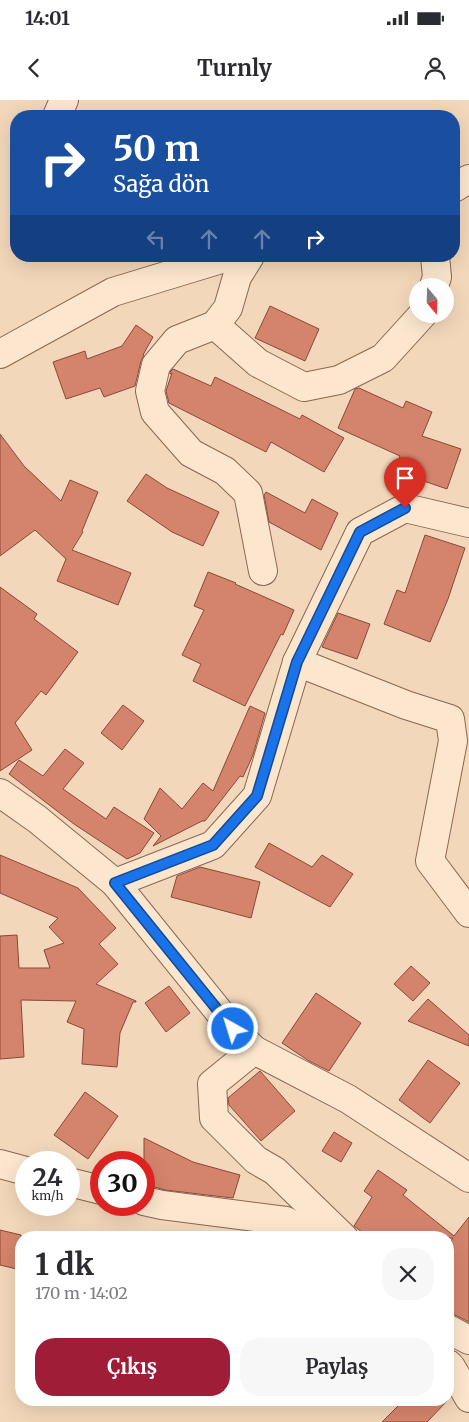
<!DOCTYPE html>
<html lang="tr">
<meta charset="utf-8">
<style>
body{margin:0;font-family:Merriweather,serif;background:#f7f7f7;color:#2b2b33;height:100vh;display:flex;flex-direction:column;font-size:19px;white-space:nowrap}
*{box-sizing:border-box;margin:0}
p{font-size:16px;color:#7c7c81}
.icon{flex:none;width:28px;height:28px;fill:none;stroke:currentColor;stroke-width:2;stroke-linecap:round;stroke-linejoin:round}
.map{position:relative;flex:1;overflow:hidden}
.side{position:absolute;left:15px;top:1131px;width:439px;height:175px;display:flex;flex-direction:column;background:#fff;border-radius:20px;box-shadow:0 5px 20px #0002}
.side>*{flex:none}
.top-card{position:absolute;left:10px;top:10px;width:450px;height:152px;border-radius:20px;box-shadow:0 5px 20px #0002;background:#1a4fa0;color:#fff;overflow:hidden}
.needle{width:32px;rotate:161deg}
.fabs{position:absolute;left:409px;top:178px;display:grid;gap:10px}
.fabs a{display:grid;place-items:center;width:45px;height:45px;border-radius:50%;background:#fff;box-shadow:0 5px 20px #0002;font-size:25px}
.speed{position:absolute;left:15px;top:1051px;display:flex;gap:10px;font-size:25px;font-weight:700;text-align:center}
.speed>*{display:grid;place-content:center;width:65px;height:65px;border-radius:50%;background:#fff;box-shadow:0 5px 20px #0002;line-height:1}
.speed small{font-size:12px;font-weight:400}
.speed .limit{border:8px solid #d22;background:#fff;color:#111}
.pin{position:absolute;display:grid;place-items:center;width:42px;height:42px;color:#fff;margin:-51px -21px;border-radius:50% 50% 50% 0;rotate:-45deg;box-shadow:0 0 5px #0007}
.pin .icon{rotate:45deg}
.me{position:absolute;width:55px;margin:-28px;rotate:321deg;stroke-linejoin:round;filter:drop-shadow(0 0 4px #0008)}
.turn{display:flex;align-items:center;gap:18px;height:105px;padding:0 20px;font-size:22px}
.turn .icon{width:65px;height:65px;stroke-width:2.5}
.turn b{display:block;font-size:35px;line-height:42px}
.lanes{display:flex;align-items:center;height:48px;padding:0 20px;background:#0003;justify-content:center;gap:25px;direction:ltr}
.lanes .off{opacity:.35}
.round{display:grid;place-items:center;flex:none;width:52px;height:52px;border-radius:20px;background:#f7f7f7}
.headline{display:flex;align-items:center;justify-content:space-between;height:85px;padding:0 20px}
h1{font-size:30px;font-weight:700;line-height:38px}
.button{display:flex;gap:10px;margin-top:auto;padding:10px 20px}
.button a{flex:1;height:58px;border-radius:20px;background:#9f1d36;color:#fff;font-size:20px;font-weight:700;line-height:58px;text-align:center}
.button a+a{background:#f7f7f7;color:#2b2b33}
.status{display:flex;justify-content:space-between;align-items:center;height:35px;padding:0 25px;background:#fff;direction:ltr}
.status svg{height:14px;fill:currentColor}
header{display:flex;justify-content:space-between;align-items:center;height:65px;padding:0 20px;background:#fff;font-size:22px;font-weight:700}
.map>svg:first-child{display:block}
.building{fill:#d4846c;stroke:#8c4837}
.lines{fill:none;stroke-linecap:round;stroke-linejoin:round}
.minor-casing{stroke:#8a6653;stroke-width:30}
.minor{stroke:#fce6ce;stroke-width:28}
.route-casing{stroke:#114b97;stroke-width:12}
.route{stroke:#1a73e8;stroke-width:9}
</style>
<div class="status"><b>14:01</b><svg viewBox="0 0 49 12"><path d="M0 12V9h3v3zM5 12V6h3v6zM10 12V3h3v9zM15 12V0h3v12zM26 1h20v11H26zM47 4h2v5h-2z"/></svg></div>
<header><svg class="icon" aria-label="back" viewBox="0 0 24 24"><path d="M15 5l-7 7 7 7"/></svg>Turnly<svg class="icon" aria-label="person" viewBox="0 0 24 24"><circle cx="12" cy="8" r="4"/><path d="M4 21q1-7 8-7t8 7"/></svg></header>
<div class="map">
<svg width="469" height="1322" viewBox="0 0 469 1322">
<rect width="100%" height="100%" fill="#f2d7ba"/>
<g class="building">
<polygon points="270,206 319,229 305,261 255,238"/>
<polygon points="136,225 153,237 143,255 144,255 141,261 135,286 104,297 100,288 66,299 53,262 85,251 87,259 122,246"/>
<polygon points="173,269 211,286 215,277 300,319 302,315 344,338 324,372 271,342 266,352 169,303 166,291 172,273 170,274 170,272"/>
<polygon points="359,288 403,308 406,301 432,312 422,336 461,349 447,389 395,371 400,356 338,328 355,289"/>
<polygon points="0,334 24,366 61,401 70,380 98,392 82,431 83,432 72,450 131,473 118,505 57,481 66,459 35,430 0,456"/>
<polygon points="146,374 167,388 219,412 203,446 172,432 127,401"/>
<polygon points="266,392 305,413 312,399 338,413 321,450 269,422 264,395"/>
<polygon points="425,435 465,448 448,499 430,542 384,524 397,490 405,493"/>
<polygon points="208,472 236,483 235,484 294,510 283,535 281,534 245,606 193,581 201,564 182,555 204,510 194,506"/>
<polygon points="0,487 37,514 34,519 78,552 46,595 41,591 15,623 32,650 0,671"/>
<polygon points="338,513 370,524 357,559 322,547"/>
<polygon points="123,605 144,621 122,650 101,633"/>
<polygon points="250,606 265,613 253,655 243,677 240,676 205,721 202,721 153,746 161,736 144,719 160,688 182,709 203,683 213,691"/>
<polygon points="65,649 84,663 63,689 106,719 114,707 154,733 140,753 127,759 74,724 9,674 19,660 43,676"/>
<polygon points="269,743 312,767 322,755 353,774 330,807 255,767"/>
<polygon points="0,755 78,788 116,828 99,844 118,864 96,884 136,901 136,902 133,902 120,933 117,967 82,964 84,929 67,922 76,901 21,900 24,957 0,959 0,836 17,835 19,868 50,868 44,850 64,843 49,827 58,818 0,793"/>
<polygon points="200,767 260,782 251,818 171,797 177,776"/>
<polygon points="411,866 430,883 413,901 394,884"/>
<polygon points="169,886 190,913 166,932 145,903"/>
<polygon points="316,893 361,923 329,971 309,961 282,943"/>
<polygon points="428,899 469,935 469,946 408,921"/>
<polygon points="428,960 460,983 430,1023 399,1000"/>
<polygon points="260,971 295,1011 261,1041 229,1005 228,998"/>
<polygon points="85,992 118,1016 88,1059 54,1035"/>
<polygon points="334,1032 352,1043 341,1062 322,1051"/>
<polygon points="144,1038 193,1062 240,1075 233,1098 165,1090 144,1084"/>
<polygon points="378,1070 407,1090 403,1095 454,1136 469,1117 469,1222 455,1215 448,1213 448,1145 453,1138 370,1138 354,1126 372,1097 364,1091"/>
<polygon points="0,1130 21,1135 21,1170 0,1165"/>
<polygon points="404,1300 448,1300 427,1322 382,1322"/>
</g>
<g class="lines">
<g class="minor-casing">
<g id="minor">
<polyline points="57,16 64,0"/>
<polyline points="454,88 469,79"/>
<polyline points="250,156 237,177 228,208 215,225 177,240 156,265 150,291 155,312 191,353 225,371 248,393 263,471"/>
<polyline points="434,186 437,177 435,156"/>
<polyline points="215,225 258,263 304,287 339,280 383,258 423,214"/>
<polyline points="0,254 113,192 231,156"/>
<polyline points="297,562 406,605 450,619 453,641 430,761 469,813"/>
<polyline points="0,693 37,719 115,783 233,929 254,950 348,999 469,1078"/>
<polyline points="115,783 213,745 257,696 297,562 360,432 405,408 469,423"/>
<polyline points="254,950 212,984 214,1018 256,1060 275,1071 344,1138"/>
<polyline points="0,1064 26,1071"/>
<polyline points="69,1082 101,1090"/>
<polyline points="144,1101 162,1105 286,1121 315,1138"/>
<polyline points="448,1229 469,1240"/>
<polyline points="448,1264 451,1267 469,1298"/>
</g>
</g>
<use href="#minor" class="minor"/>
</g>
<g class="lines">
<g class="route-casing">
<polyline id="route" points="233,929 115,783 213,745 257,696 297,562 360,432 405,408"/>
</g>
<use href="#route" class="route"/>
</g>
</svg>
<div class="fabs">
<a><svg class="needle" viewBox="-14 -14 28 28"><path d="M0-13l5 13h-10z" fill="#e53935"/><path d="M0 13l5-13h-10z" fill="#7c7c81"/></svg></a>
</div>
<div class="speed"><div>24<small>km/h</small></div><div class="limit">30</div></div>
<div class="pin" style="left:405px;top:408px;background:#d93025"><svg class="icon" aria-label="arrive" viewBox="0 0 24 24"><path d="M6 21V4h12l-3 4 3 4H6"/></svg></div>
<svg class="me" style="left:233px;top:929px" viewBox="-20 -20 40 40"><circle r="17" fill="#1a73e8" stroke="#fff" stroke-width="3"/><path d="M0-11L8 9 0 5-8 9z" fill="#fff"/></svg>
<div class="top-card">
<div class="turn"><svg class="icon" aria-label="right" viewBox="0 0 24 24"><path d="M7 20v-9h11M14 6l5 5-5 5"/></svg><div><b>50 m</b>Sağa dön</div></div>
<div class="lanes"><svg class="icon off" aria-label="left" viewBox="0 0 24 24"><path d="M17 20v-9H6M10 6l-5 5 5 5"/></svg><svg class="icon off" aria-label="ahead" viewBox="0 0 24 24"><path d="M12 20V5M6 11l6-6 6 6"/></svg><svg class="icon off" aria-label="ahead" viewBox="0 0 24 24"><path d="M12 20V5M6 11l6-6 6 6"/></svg><svg class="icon" aria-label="right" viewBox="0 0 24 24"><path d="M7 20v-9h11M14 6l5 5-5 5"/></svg></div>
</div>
<section class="side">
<div class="headline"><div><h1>1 dk</h1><p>170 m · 14:02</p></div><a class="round"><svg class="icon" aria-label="close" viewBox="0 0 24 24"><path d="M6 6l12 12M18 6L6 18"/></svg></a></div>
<div class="button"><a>Çıkış</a><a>Paylaş</a></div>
</section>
</div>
